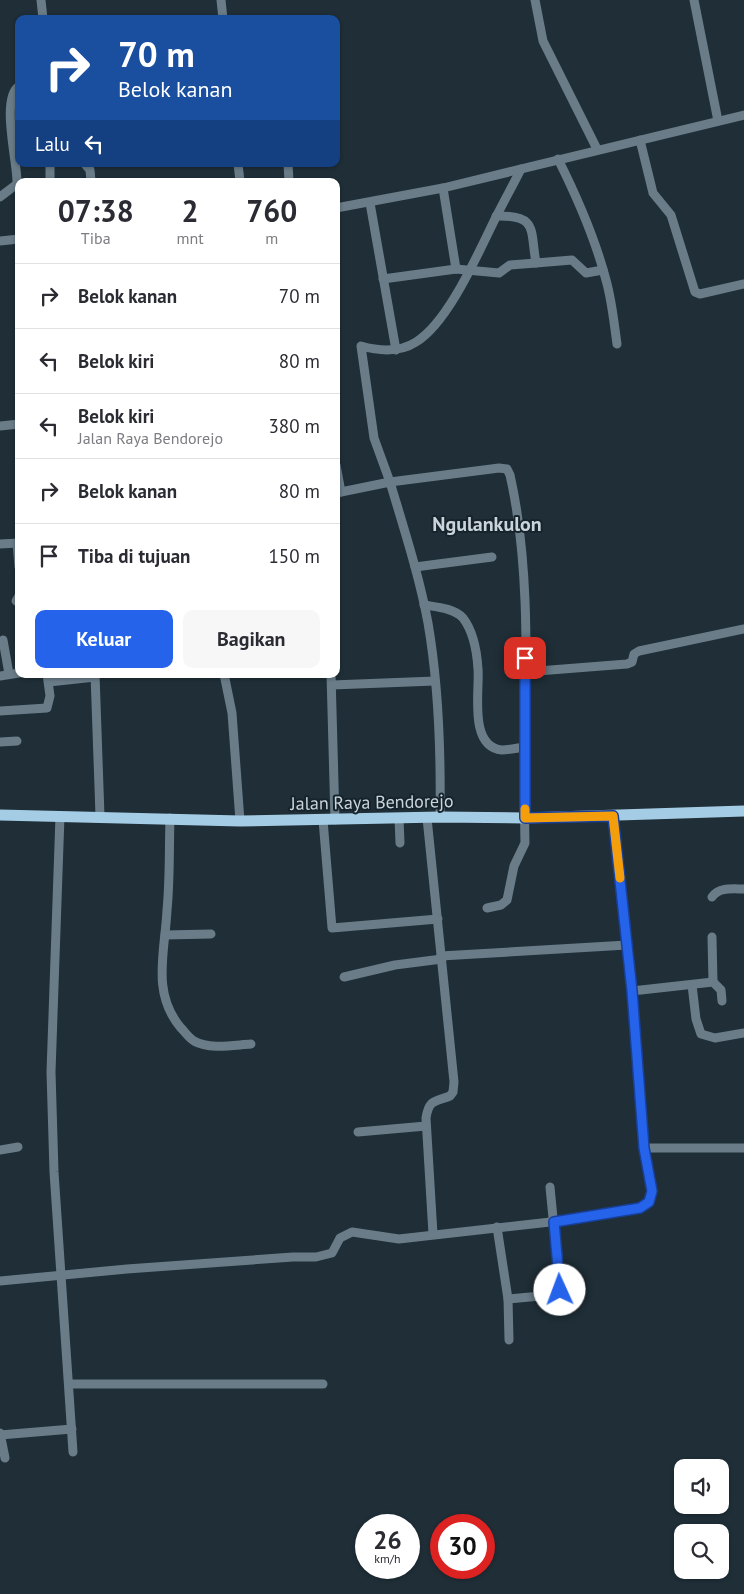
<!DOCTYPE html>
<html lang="id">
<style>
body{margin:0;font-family:"PT Sans",sans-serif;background:#f7f7f7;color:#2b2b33;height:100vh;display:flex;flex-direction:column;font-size:19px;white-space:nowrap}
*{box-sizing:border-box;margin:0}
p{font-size:16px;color:#7c7c81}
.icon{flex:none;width:28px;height:28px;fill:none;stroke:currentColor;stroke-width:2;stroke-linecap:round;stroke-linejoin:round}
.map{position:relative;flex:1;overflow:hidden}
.details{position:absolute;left:15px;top:178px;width:325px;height:500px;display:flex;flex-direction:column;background:#fff;border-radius:10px;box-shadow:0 1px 4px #0004}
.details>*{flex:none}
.banner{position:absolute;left:15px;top:15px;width:325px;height:152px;border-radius:10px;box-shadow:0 1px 4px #0004;background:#1a4fa0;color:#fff;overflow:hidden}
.buttons{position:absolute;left:674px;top:1459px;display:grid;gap:10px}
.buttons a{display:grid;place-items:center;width:55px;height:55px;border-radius:10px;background:#fff;box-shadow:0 1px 4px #0004;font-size:25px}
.speed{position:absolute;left:355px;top:1514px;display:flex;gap:10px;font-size:25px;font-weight:700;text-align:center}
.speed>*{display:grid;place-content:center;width:65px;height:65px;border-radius:50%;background:#fff;box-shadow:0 1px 4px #0004;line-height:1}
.speed small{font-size:12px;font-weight:400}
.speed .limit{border:8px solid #d22;background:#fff;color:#111}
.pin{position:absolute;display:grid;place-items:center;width:42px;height:42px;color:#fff;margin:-21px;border-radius:10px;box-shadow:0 2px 8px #0006}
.me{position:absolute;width:55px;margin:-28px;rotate:358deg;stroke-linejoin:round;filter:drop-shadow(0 0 4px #0008)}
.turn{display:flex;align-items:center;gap:18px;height:105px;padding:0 20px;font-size:22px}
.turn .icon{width:65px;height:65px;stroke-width:2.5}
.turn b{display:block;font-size:35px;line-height:42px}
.then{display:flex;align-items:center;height:48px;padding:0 20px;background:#0003;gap:10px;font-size:19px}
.eta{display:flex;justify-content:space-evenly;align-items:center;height:85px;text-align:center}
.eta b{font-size:30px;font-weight:600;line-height:35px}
.primary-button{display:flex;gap:10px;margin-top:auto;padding:10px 20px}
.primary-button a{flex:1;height:58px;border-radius:10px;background:#2563eb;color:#fff;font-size:20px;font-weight:600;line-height:58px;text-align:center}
.primary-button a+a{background:#f7f7f7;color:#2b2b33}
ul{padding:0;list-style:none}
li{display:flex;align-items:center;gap:15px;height:65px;padding:0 20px;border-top:1px solid #e1e1e2}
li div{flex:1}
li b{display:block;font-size:19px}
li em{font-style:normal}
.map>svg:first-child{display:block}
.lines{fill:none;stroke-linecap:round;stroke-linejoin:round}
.minor{stroke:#697c88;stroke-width:9}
.major{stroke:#a5cce5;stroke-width:11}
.route-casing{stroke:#184099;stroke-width:12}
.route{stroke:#2563eb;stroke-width:9}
.slow{stroke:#f59e0b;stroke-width:9}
.labels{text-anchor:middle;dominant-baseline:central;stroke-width:4;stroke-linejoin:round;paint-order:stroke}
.street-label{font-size:18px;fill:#cbd4da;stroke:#16242d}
.quarter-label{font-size:20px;font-weight:bold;fill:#cbd4da;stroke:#16242d}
</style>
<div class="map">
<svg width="744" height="1594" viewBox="0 0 744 1594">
<rect width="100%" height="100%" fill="#1f2e37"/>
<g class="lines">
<g class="minor">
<polyline points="41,0 43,19"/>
<polyline points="221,0 223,19"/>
<polyline points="535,0 543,41 597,149"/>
<polyline points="694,0 718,121"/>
<polyline points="640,140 653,193 671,215 695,292 700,294 744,284"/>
<path d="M558,159C578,199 595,238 606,280C612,301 614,323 617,344"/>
<polyline points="85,164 90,170 91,181"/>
<polyline points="238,164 240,181"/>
<polyline points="288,164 289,181"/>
<polyline points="50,181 50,164"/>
<polyline points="443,188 456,269"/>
<path d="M0,197L17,184C18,163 0,99 19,86"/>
<polyline points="370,203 396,350"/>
<polyline points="336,208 443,188 744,115"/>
<path d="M496,216C538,215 530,229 536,263L572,260L586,273L603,270"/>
<polyline points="0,241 19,239"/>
<polyline points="383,279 456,269 499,273 510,265 536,263"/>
<polyline points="0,426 19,424"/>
<polyline points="336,465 341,492"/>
<path d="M336,493L390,482C404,529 419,575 428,623C439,687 441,752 440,817"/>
<polyline points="17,543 19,567"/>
<polyline points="0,544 19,543"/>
<polyline points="415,567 492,557"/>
<polyline points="16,601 19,596"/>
<path d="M424,605C436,607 454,608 463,618C473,631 477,653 478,669C480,689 468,747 502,750C509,750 517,748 525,747"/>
<polyline points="3,640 9,674"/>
<polyline points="525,672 627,664 632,662 634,654 639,651 744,629"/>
<polyline points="95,674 100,816"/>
<polyline points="224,674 232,713 240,821"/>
<polyline points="331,674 335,820"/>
<polyline points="0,676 19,673"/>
<polyline points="49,682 95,677"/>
<polyline points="332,685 435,681"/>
<polyline points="0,711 47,708 50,696 47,674"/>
<polyline points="0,742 17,741"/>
<polyline points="60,816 51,1072 54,1172 73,1452"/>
<path d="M170,818C169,849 170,880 167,910C165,952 151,993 181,1028C185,1032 189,1038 194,1041C210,1050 234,1045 251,1044"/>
<polyline points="399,818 400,843"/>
<path d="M427,818L454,1082L453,1092L450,1096C435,1102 429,1099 426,1118L433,1234"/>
<polyline points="323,820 332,928 438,919"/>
<path d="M712,897C719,887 732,889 744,889"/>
<path d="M487,908L501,905L507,900L514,866L525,843C522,725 536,590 510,475L507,469L499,468L390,482L374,438L361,346C379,351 399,353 416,342C449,322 479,251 496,217C504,201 513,185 521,169"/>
<polyline points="165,935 211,934"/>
<polyline points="712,937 713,982"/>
<polyline points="441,956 627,945"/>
<polyline points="344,977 395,965 442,959"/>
<polyline points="692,985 696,1019 701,1034 715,1038 744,1033"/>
<polyline points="632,991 713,982 721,990 722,1001"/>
<polyline points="358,1132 426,1126"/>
<polyline points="644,1148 744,1148"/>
<polyline points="0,1150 18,1147"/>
<polyline points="497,1227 508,1299 509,1340"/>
<polyline points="0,1281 127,1269 293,1257 316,1257 332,1253 340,1238 352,1232 399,1239 568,1220 640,1209 649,1202 651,1191 644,1148 632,991 613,816"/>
<polyline points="508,1299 552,1295 560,1290 550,1187"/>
<polyline points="69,1384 323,1384"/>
<polyline points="0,1433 5,1458"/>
<polyline points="0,1435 72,1429"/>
</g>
<polyline class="major" points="0,815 240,821 440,817 525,818 744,811"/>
</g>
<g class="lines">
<g class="route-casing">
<polyline id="route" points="525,658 525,818 613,816 632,991 644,1148 652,1191 649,1202 640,1208 554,1222 560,1290"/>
</g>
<use href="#route" class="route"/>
<polyline class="slow" points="525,809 525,818 613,816 620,878"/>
</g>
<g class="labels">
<g class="street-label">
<text transform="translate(372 802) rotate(-1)">Jalan Raya Bendorejo</text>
</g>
<g class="quarter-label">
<text x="487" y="524">Ngulankulon</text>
</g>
</g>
</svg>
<div class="buttons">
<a><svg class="icon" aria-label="sound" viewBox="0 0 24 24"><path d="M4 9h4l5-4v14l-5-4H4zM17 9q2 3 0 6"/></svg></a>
<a><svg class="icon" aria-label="search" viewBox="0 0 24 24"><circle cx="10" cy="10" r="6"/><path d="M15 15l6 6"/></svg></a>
</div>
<div class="speed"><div>26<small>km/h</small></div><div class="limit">30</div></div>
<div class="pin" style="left:525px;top:658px;background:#d93025"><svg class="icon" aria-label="arrive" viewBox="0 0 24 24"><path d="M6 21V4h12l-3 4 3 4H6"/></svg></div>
<svg class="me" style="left:560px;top:1290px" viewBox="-20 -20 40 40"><circle r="19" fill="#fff"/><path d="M0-13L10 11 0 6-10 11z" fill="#2563eb"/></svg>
<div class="banner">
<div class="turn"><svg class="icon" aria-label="right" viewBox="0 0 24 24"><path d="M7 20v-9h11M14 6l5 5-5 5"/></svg><div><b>70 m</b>Belok kanan</div></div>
<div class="then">Lalu<svg class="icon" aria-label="left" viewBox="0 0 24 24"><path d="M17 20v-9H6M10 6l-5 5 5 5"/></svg></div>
</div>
<section class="details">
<div class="eta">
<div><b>07:38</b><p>Tiba</p></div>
<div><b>2</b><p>mnt</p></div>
<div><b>760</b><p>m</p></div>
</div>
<ul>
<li><svg class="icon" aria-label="right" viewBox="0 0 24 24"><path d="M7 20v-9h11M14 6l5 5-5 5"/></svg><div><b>Belok kanan</b></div><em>70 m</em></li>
<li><svg class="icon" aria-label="left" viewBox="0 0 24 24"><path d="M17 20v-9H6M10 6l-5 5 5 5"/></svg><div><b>Belok kiri</b></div><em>80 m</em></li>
<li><svg class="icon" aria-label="left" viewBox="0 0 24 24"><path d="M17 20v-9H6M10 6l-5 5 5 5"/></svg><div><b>Belok kiri</b><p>Jalan Raya Bendorejo</p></div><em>380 m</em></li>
<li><svg class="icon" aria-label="right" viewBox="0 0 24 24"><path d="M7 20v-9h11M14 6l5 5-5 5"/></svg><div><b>Belok kanan</b></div><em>80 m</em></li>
<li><svg class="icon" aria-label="arrive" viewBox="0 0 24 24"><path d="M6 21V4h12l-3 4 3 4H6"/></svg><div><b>Tiba di tujuan</b></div><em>150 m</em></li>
</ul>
<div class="primary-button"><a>Keluar</a><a>Bagikan</a></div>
</section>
</div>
